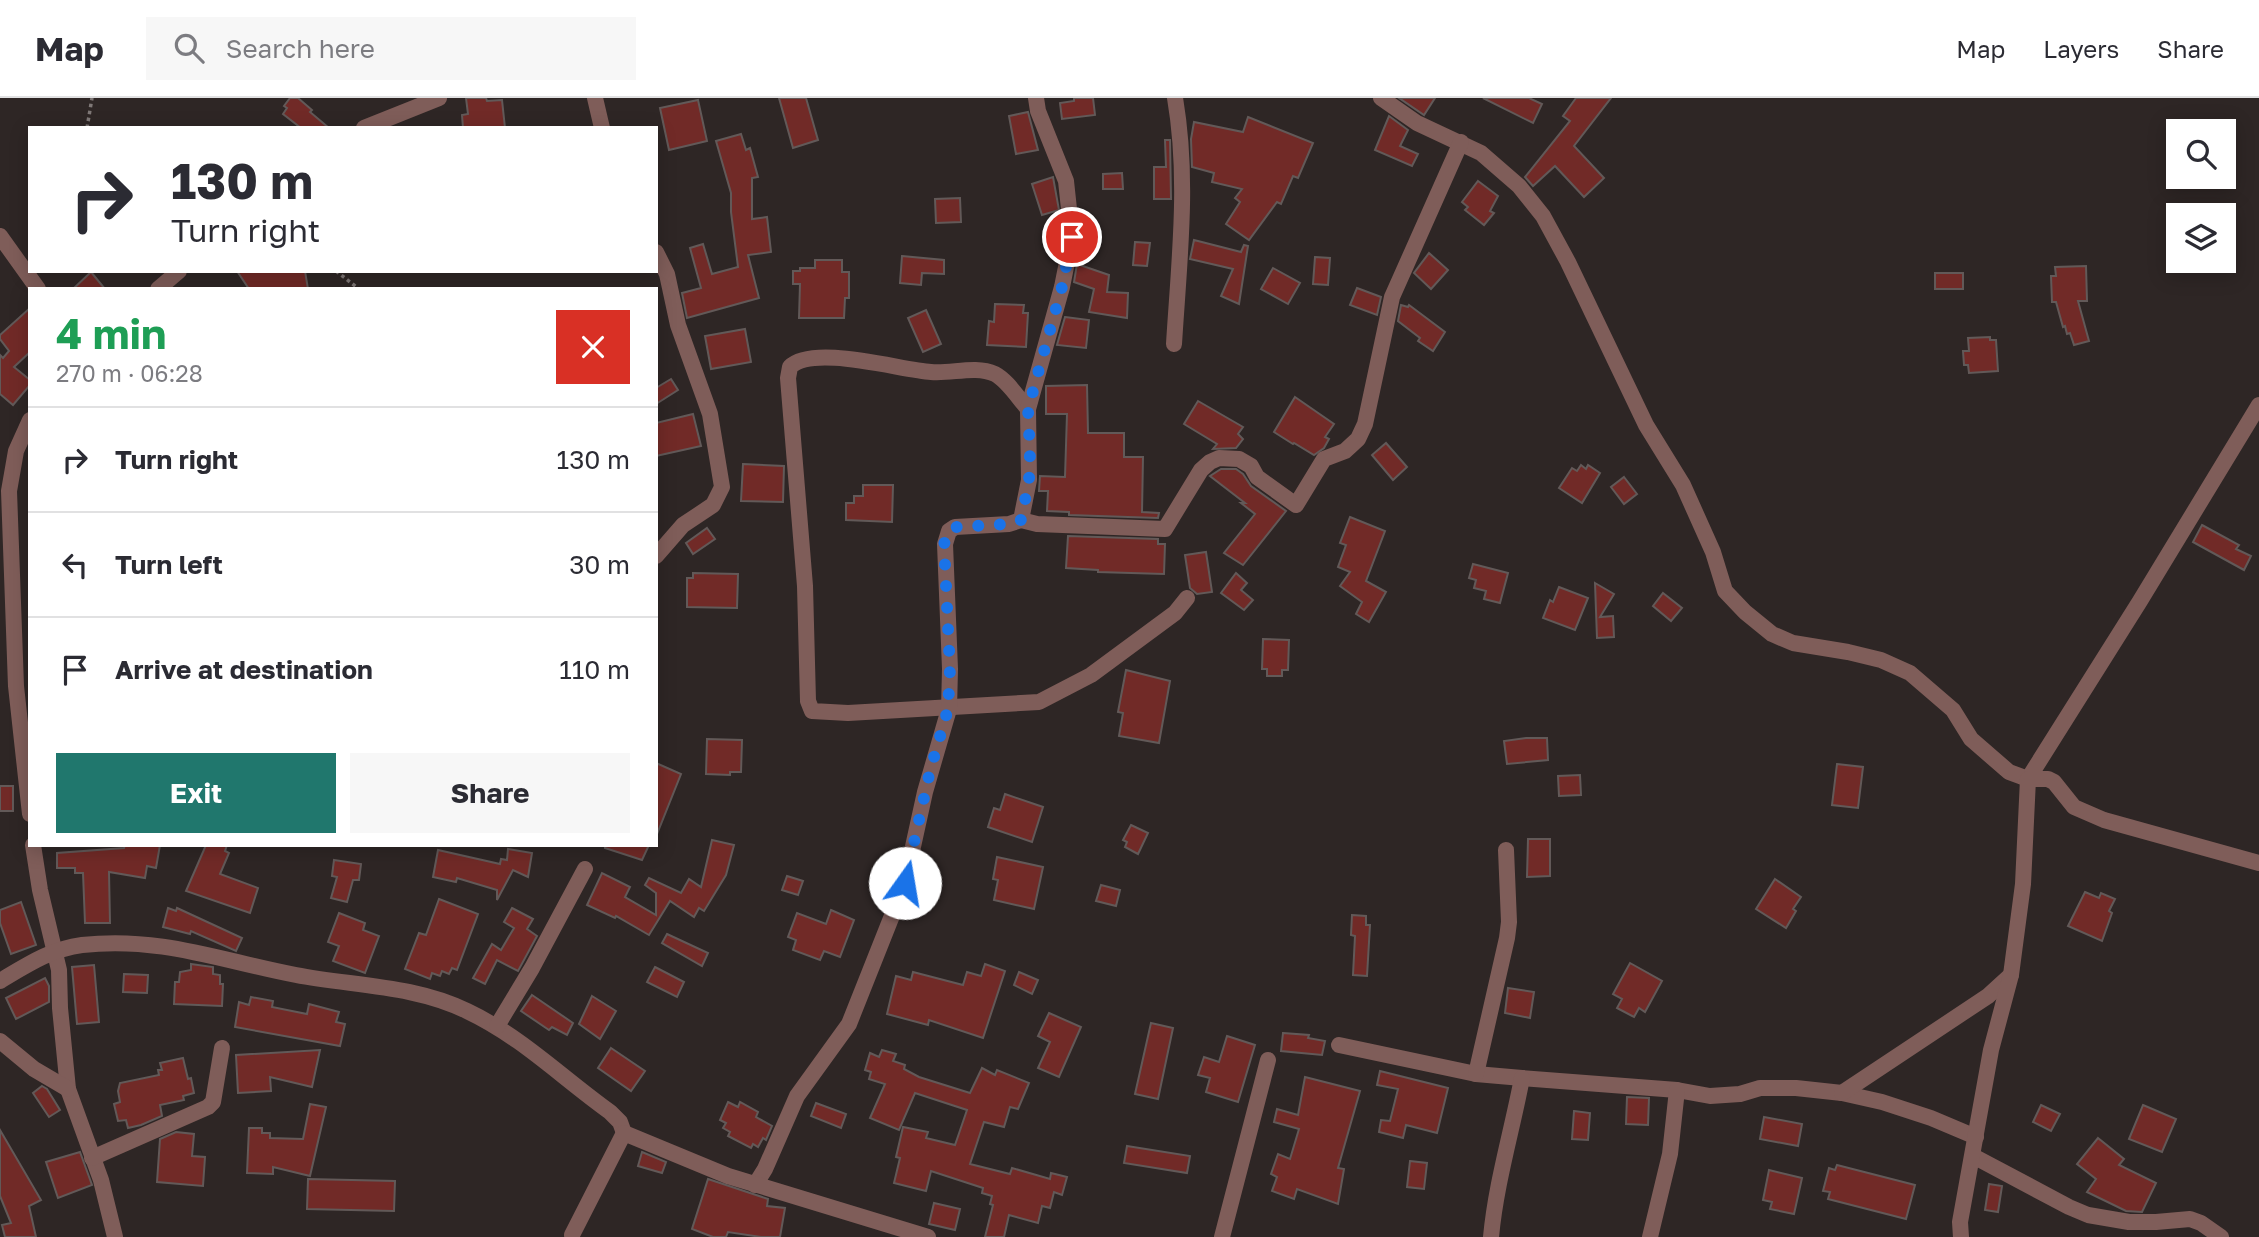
<!DOCTYPE html>
<meta charset="utf-8">
<style>
body{margin:0;font-family:"Golos Text",sans-serif;background:#f7f7f7;color:#2b2b33;height:100vh;display:flex;flex-direction:column;font-size:26px;white-space:nowrap}
*{box-sizing:border-box;margin:0}
p{font-size:23px;color:#7c7c81}
.icon{flex:none;width:38px;height:38px;fill:none;stroke:currentColor;stroke-width:2;stroke-linecap:round;stroke-linejoin:round}
.map{position:relative;flex:1;overflow:hidden}
.sheet{position:absolute;left:28px;top:189px;width:630px;height:560px;display:flex;flex-direction:column;background:#fff;border-radius:0px;box-shadow:0 4px 18px #0003}
.sheet>*{flex:none}
.banner{position:absolute;left:28px;top:28px;width:630px;height:147px;border-radius:0px;box-shadow:0 4px 18px #0003;background:#fff;color:#2b2b33;overflow:hidden}
.controls{position:absolute;left:2166px;top:21px;display:grid;gap:14px}
.controls a{display:grid;place-items:center;width:70px;height:70px;border-radius:0px;background:#fff;box-shadow:0 4px 18px #0003;font-size:35px}
.pin{position:absolute;display:grid;place-items:center;width:60px;height:60px;color:#fff;margin:-30px;border:4px solid #fff;border-radius:50%;box-shadow:0 2px 7px #0007}
.me{position:absolute;width:77px;margin:-38px;rotate:13deg;stroke-linejoin:round;filter:drop-shadow(0 0 5px #0008)}
.turn{display:flex;align-items:center;gap:24px;height:147px;padding:0 28px;font-size:32px}
.turn .icon{width:91px;height:91px;stroke-width:2.5}
.turn b{display:block;font-size:49px;line-height:60px}
.round{display:grid;place-items:center;flex:none;width:74px;height:74px;border-radius:0px;background:#f7f7f7}
.headline{display:flex;align-items:center;justify-content:space-between;height:119px;padding:0 28px}
h1{font-size:42px;font-weight:700;line-height:52px;color:#1e9e55}
.primary-button{display:flex;gap:14px;margin-top:auto;padding:14px 28px}
.primary-button a{flex:1;height:80px;border-radius:0px;background:#20776d;color:#fff;font-size:28px;font-weight:700;line-height:80px;text-align:center}
.primary-button a+a{background:#f7f7f7;color:#2b2b33}
ul{padding:0;list-style:none}
li{display:flex;align-items:center;gap:21px;height:105px;padding:0 28px;border-top:2px solid #e1e1e2}
li div{flex:1}
li b{display:block;font-size:26px}
li em{font-style:normal}
header{display:flex;align-items:center;gap:42px;box-sizing:border-box;height:98px;padding:0 35px;background:#fff;border-bottom:2px solid #e1e1e2}
header strong{font-size:33px}
nav{display:flex;gap:38px;margin-inline-start:auto;font-size:24px}
.search{width:490px;height:63px;background:#f7f7f7;display:flex;align-items:center;gap:18px;box-sizing:border-box;padding:0 24px;border-radius:0px;color:#7c7c81;font-size:26px}
.map>svg:first-child{display:block}
.building{fill:#712a27;stroke:#625958;stroke-width:2}
.lines{fill:none;stroke-linecap:round;stroke-linejoin:round}
.path{stroke:#7f7877;stroke-width:3.5;stroke-dasharray:3.5 3.5;stroke-linecap:butt}
.street{stroke:#7f5d59;stroke-width:16}
.route{stroke:#1a73e8;stroke-width:12;stroke-dasharray:0 21.6}
</style>
<header>
<strong>Map</strong>
<div class="search"><svg class="icon" aria-label="search" viewBox="0 0 24 24"><circle cx="10" cy="10" r="6"/><path d="M15 15l6 6"/></svg>Search here</div>
<nav><a>Map</a><a>Layers</a><a>Share</a></nav>
</header>
<div class="map">
<svg width="2259" height="1139" viewBox="0 0 2259 1139">
<rect width="100%" height="100%" fill="#2e2625"/>
<g class="building">
<polygon points="290,0 298,0 312,12 310,14 329,30 301,30 283,16 287,10 284,8"/>
<polygon points="466,0 486,0 487,3 502,2 505,30 463,30 462,17 468,16"/>
<polygon points="779,0 806,0 818,42 793,50"/>
<polygon points="1074,0 1093,0 1095,17 1062,21 1060,5 1074,3"/>
<polygon points="1399,0 1435,0 1424,17"/>
<polygon points="1483,0 1529,0 1542,6 1533,25"/>
<polygon points="1576,0 1611,0 1574,48 1604,80 1584,99 1555,68 1533,88 1525,79 1570,23 1563,18"/>
<polygon points="698,2 707,43 669,52 660,10"/>
<polygon points="1028,14 1038,52 1016,56 1009,18"/>
<polygon points="1389,18 1408,32 1400,48 1418,56 1412,68 1375,52"/>
<polygon points="1248,19 1313,45 1298,80 1293,78 1281,106 1277,104 1249,142 1226,126 1240,104 1235,100 1242,91 1212,84 1214,75 1192,69 1191,41 1194,24 1243,34"/>
<polygon points="741,36 746,52 750,50 758,79 752,80 752,121 767,119 771,154 748,157 759,200 687,220 682,195 701,190 690,150 703,146 712,176 738,169 731,114 731,95 716,43"/>
<polygon points="1165,42 1170,42 1171,101 1154,101 1154,69 1166,69"/>
<polygon points="1122,75 1123,91 1103,91 1103,76"/>
<polygon points="1053,79 1059,112 1042,117 1032,86"/>
<polygon points="1478,83 1498,98 1490,113 1494,115 1484,127 1465,112 1468,109 1462,104"/>
<polygon points="960,100 961,124 936,125 935,101"/>
<polygon points="1194,142 1241,154 1244,147 1248,148 1239,206 1221,198 1233,171 1190,161"/>
<polygon points="1135,144 1150,145 1147,168 1133,167"/>
<polygon points="1429,155 1448,172 1431,191 1414,175"/>
<polygon points="902,158 944,162 944,176 922,175 921,187 900,185"/>
<polygon points="1315,159 1330,160 1328,187 1313,186"/>
<polygon points="815,162 842,162 842,174 849,174 849,200 845,200 844,220 799,220 800,186 793,186 793,173 800,173 800,170 815,170"/>
<polygon points="1077,166 1109,177 1107,194 1128,195 1127,220 1089,214 1094,191 1074,184"/>
<polygon points="2086,168 2087,203 2078,203 2089,243 2074,247 2070,235 2067,236 2065,228 2063,229 2056,204 2052,204 2051,178 2056,178 2055,169"/>
<polygon points="1273,170 1300,185 1288,206 1261,191"/>
<polygon points="237,173 305,173 308,191 249,191"/>
<polygon points="91,174 105,191 73,191"/>
<rect x="1935" y="175" width="28" height="16"/>
<polygon points="1357,190 1381,199 1377,217 1350,207"/>
<polygon points="995,206 1024,207 1023,215 1028,215 1026,249 987,247 989,223 994,224"/>
<polygon points="1401,207 1408,209 1409,207 1445,234 1433,253 1418,243 1420,240 1398,223"/>
<polygon points="30,210 30,254 14,269 30,282 30,287 13,307 0,296 0,257 3,260 9,253 0,241 0,237"/>
<polygon points="926,212 941,246 923,254 908,220"/>
<polygon points="1065,219 1089,222 1086,250 1057,247"/>
<polygon points="745,231 751,264 711,271 705,238"/>
<polygon points="1990,239 1990,242 1996,242 1998,273 1969,275 1968,267 1964,267 1963,253 1969,253 1968,240"/>
<polygon points="671,281 678,292 656,306 656,290"/>
<polygon points="1087,287 1088,335 1124,335 1124,359 1143,359 1142,414 1159,415 1158,420 1069,417 1069,414 1047,413 1048,393 1039,393 1040,378 1065,379 1067,316 1046,316 1046,288"/>
<polygon points="1295,299 1334,326 1325,339 1329,341 1324,350 1314,357 1294,345 1293,346 1274,334"/>
<polygon points="1198,303 1243,329 1238,336 1243,341 1236,350 1213,351 1217,346 1184,326"/>
<polygon points="693,316 701,348 656,358 656,325"/>
<polygon points="1386,345 1407,369 1393,382 1372,357"/>
<polygon points="743,366 784,368 783,404 741,403"/>
<polygon points="1581,367 1586,371 1588,367 1600,375 1582,405 1559,390 1572,370 1577,373"/>
<polygon points="1221,371 1236,371 1243,376 1251,388 1286,413 1243,467 1224,455 1255,416 1241,405 1245,405 1210,378"/>
<polygon points="1624,379 1637,396 1624,406 1611,389"/>
<polygon points="863,387 893,387 892,424 846,422 846,405 854,405 854,398 863,398"/>
<polygon points="1350,419 1385,433 1366,483 1386,494 1369,524 1356,516 1362,504 1340,488 1350,474 1338,469 1346,447 1340,445"/>
<polygon points="2202,427 2239,447 2236,451 2251,458 2244,472 2193,444"/>
<polygon points="707,430 715,441 693,456 686,445"/>
<polygon points="1068,438 1158,441 1158,446 1165,446 1164,476 1098,474 1098,472 1066,470"/>
<polygon points="1206,454 1212,494 1197,496 1190,490 1185,457"/>
<polygon points="1473,466 1508,475 1500,505 1484,501 1486,493 1474,490 1476,482 1469,480"/>
<polygon points="693,475 738,476 737,510 687,509 687,480 693,480"/>
<polygon points="1236,475 1247,485 1241,492 1253,502 1244,512 1221,495"/>
<polygon points="1595,485 1614,496 1600,519 1613,518 1614,539 1597,540"/>
<polygon points="1559,489 1588,500 1575,532 1543,520 1550,502 1553,504"/>
<polygon points="1663,495 1682,510 1671,523 1653,508"/>
<polygon points="1263,541 1289,542 1288,572 1282,572 1282,578 1267,578 1267,571 1262,571"/>
<polygon points="1126,572 1170,583 1159,645 1119,638 1123,615 1118,614"/>
<polygon points="1526,640 1547,640 1548,662 1507,666 1504,643"/>
<polygon points="707,641 742,642 741,674 730,674 730,677 706,676"/>
<polygon points="656,665 681,676 657,736 656,736"/>
<polygon points="1837,666 1863,669 1858,710 1832,707"/>
<polygon points="1580,677 1581,697 1559,698 1558,678"/>
<rect x="0" y="688" width="13" height="25"/>
<polygon points="1005,696 1043,709 1032,744 988,729 994,710 1000,712"/>
<polygon points="1131,727 1148,735 1138,756 1125,749 1127,744 1123,742"/>
<polygon points="1528,741 1550,741 1550,778 1527,779"/>
<polygon points="712,742 734,747 726,777 704,813 699,810 694,819 670,803 649,837 616,818 615,820 587,807 602,775 630,789 625,799 656,817 656,795 645,787 649,780 681,795 689,781 701,789"/>
<polygon points="125,747 160,747 156,770 147,768 145,780 109,774 110,825 85,825 83,775 75,775 75,770 57,770 57,755 124,750"/>
<polygon points="206,747 227,747 225,753 229,755 220,776 258,790 250,815 186,793"/>
<polygon points="605,747 649,747 642,762 605,750"/>
<polygon points="508,751 532,755 528,779 513,772 497,802 497,792 457,780 456,784 433,779 438,752 500,766 501,761 507,762"/>
<polygon points="997,759 1043,769 1034,811 994,802 998,782 993,781"/>
<polygon points="334,762 361,766 359,782 353,782 347,804 331,800 337,779 332,778"/>
<polygon points="787,778 803,783 798,797 782,792"/>
<polygon points="1775,781 1801,799 1793,811 1796,813 1786,830 1756,811"/>
<polygon points="1101,787 1120,792 1116,808 1096,803"/>
<polygon points="2085,794 2099,800 2101,795 2115,801 2109,813 2112,815 2102,843 2068,828"/>
<polygon points="439,801 478,816 457,872 452,870 449,876 442,873 440,878 432,875 430,881 405,871 419,835 426,837"/>
<polygon points="21,804 36,847 11,856 0,825 0,812"/>
<polygon points="168,810 176,813 177,810 242,840 236,853 191,833 190,836 163,829"/>
<polygon points="512,810 533,821 527,831 537,838 518,873 497,862 485,886 473,880 492,846 501,852 514,830 504,824"/>
<polygon points="831,812 854,822 840,859 824,853 820,862 793,852 796,842 788,839 797,815 826,826"/>
<polygon points="339,815 365,825 363,832 379,838 365,875 333,863 339,848 328,844"/>
<polygon points="1352,817 1366,818 1366,827 1370,827 1367,878 1353,877 1355,838 1351,837"/>
<polygon points="667,836 708,855 702,868 662,845"/>
<polygon points="1630,865 1662,883 1645,914 1639,910 1634,919 1617,910 1622,901 1613,896"/>
<polygon points="191,866 213,869 213,876 220,877 220,886 223,886 222,908 174,906 175,884 179,884 180,874 191,872"/>
<polygon points="985,866 1005,873 983,940 929,922 928,927 887,916 896,878 911,882 913,874 963,887 967,874 981,878"/>
<polygon points="94,867 99,924 77,926 72,869"/>
<polygon points="655,869 684,884 677,899 647,884"/>
<polygon points="1019,874 1038,882 1032,896 1014,887"/>
<polygon points="124,876 148,877 147,895 123,894"/>
<polygon points="45,880 49,888 49,904 16,921 6,900"/>
<polygon points="1508,890 1534,894 1530,920 1505,915"/>
<polygon points="532,897 573,925 567,937 552,929 549,932 521,913"/>
<polygon points="592,898 616,913 600,941 579,926"/>
<polygon points="251,899 273,903 272,909 307,916 309,906 339,914 336,924 345,926 340,948 235,929 239,904 249,907"/>
<polygon points="1049,915 1081,929 1059,979 1038,970 1050,944 1038,938"/>
<polygon points="1151,925 1173,930 1158,1001 1135,996"/>
<polygon points="1283,935 1309,937 1308,940 1325,943 1322,957 1281,953"/>
<polygon points="1227,938 1255,947 1238,1004 1206,994 1210,980 1198,977 1204,959 1219,964"/>
<polygon points="611,950 645,973 631,993 598,970"/>
<polygon points="320,952 312,989 270,979 271,993 238,995 236,957"/>
<polygon points="882,952 896,956 893,963 905,967 904,971 919,979 970,995 982,970 995,977 997,972 1029,985 1018,1011 1010,1009 1004,1029 984,1024 970,1066 1010,1076 1012,1070 1050,1081 1051,1075 1067,1079 1062,1097 1054,1094 1050,1110 1042,1108 1038,1125 1009,1117 1004,1139 985,1139 993,1107 990,1106 992,1098 982,1095 983,1090 931,1073 926,1093 894,1085 900,1060 896,1059 903,1029 928,1034 926,1040 955,1047 967,1012 915,995 899,1032 870,1020 885,986 869,981 871,974 865,972 870,955 879,959"/>
<polygon points="183,960 188,981 191,980 194,995 183,998 184,1002 160,1007 162,1018 141,1027 128,1030 126,1022 118,1023 114,1006 120,1004 118,993 120,985 159,977 158,972 162,972 160,965"/>
<polygon points="1380,973 1448,990 1437,1035 1406,1027 1403,1040 1379,1034 1381,1022 1390,1023 1398,991 1377,987"/>
<polygon points="1305,979 1360,993 1338,1070 1344,1071 1338,1106 1297,1091 1294,1101 1272,1093 1277,1079 1271,1076 1278,1056 1290,1061 1299,1031 1274,1024 1277,1011 1298,1017"/>
<polygon points="42,988 47,991 60,1012 49,1019 33,995"/>
<polygon points="1627,999 1649,1000 1648,1027 1626,1026"/>
<polygon points="728,1004 738,1009 740,1004 758,1014 756,1019 772,1028 766,1042 763,1040 758,1049 753,1046 751,1050 728,1038 730,1034 723,1030 726,1025 720,1022"/>
<polygon points="816,1005 846,1016 841,1030 811,1018"/>
<polygon points="310,1006 326,1009 310,1078 273,1069 273,1076 247,1075 249,1030 262,1030 262,1035 270,1035 270,1040 303,1041"/>
<polygon points="2041,1007 2060,1016 2051,1033 2033,1024"/>
<polygon points="2143,1007 2176,1021 2162,1054 2129,1041"/>
<polygon points="1574,1013 1590,1015 1588,1042 1572,1041"/>
<polygon points="1764,1019 1802,1026 1798,1048 1760,1041"/>
<polygon points="0,1032 41,1102 29,1108 36,1139 5,1139 2,1127 11,1125 0,1098"/>
<polygon points="176,1034 194,1036 192,1058 205,1059 203,1088 157,1084 160,1041"/>
<polygon points="2098,1040 2124,1061 2119,1067 2156,1085 2142,1114 2126,1113 2087,1094 2096,1081 2077,1066"/>
<polygon points="1127,1048 1190,1058 1187,1075 1124,1065"/>
<polygon points="80,1054 92,1087 58,1100 46,1064"/>
<polygon points="642,1054 666,1064 662,1075 638,1068"/>
<polygon points="1410,1063 1427,1065 1424,1091 1407,1089"/>
<polygon points="1837,1067 1915,1087 1906,1121 1828,1101 1830,1094 1823,1093 1829,1070 1835,1072"/>
<polygon points="1769,1072 1802,1080 1794,1116 1770,1111 1772,1104 1763,1102"/>
<polygon points="308,1081 395,1083 394,1113 307,1111"/>
<polygon points="708,1081 768,1101 767,1108 785,1110 780,1139 761,1139 728,1134 726,1139 713,1139 692,1131"/>
<polygon points="1989,1086 2002,1088 1998,1114 1985,1112"/>
<polygon points="934,1105 960,1111 955,1132 929,1126"/>
</g>
<g class="lines">
<g class="path">
<polyline points="87,30 92,0"/>
<polyline points="336,173 359,191"/>
</g>
<g class="street">
<polyline points="595,0 602,30"/>
<polyline points="1381,0 1417,25 1481,55 1519,88 1543,118 1568,164 1646,327 1683,387 1713,454 1725,493 1745,514 1772,536 1793,545 1848,554 1881,562 1910,575 1953,612 1971,641 2009,674 2028,681 2140,503 2259,307"/>
<polyline points="364,30 439,0"/>
<polyline points="0,138 38,191"/>
<polyline points="656,154 667,176 678,227 710,316 722,389 713,407 683,427 656,458"/>
<polyline points="158,191 179,173"/>
<path d="M1174,246C1179,164 1189,81 1175,0"/>
<path d="M1028,311C1018,300 1008,283 995,276C975,267 952,276 931,274C900,272 813,246 790,269L788,280L805,488L808,603L812,613L848,615L1039,604L1091,577L1175,515L1187,500"/>
<polyline points="30,322 16,353 9,393 16,588 30,716"/>
<polyline points="1021,422 1037,426 1165,431 1201,372 1210,364 1219,360 1239,361 1251,368 1257,379 1296,407 1324,361 1345,353 1358,341 1365,326 1392,199 1461,44"/>
<polyline points="33,747 40,792 59,872 60,910 68,991 101,1082 115,1139"/>
<path d="M0,883C27,867 51,851 82,847C160,838 222,863 296,877C353,888 414,887 467,913C522,939 561,979 610,1014L620,1024L624,1035"/>
<polyline points="497,928 532,870 585,771"/>
<polyline points="0,943 34,971 68,991"/>
<polyline points="1339,947 1476,976 1522,980 1677,992 1710,998 1740,996 1760,990 1796,990 1842,995 1882,1004 1931,1020 1976,1039"/>
<polyline points="1476,976 1507,840 1509,824 1506,752"/>
<polyline points="1842,995 1988,898 2011,877"/>
<polyline points="1973,1058 2069,1109 2088,1117 2129,1124 2156,1124 2190,1121 2201,1125 2221,1139"/>
<polyline points="92,1060 208,1009 213,1004 222,950"/>
<polyline points="755,1087 765,1071 797,998 849,926 905,785 925,694 949,611 950,571 945,446 949,433 955,429 1009,426 1021,422 1029,382 1028,311 1062,189 1072,139 1066,83 1038,13 1036,0"/>
<polyline points="572,1137 624,1035 728,1078 928,1139"/>
<polyline points="1222,1139 1268,962"/>
<path d="M1491,1139C1496,1085 1512,1033 1522,980"/>
<polyline points="1650,1139 1670,1056 1677,992"/>
<polyline points="1961,1139 1960,1124 1991,952 2011,877 2023,786 2028,681 2048,681 2054,684 2074,709 2104,722 2259,765"/>
</g>
</g>
<g class="lines">
<polyline class="route" points="905,785 930,673 948,611 950,571 944,446 949,433 956,429 1009,426 1021,422 1029,383 1030,354 1028,311 1062,189 1072,139"/>
</g>
</svg>
<div class="controls">
<a><svg class="icon" aria-label="search" viewBox="0 0 24 24"><circle cx="10" cy="10" r="6"/><path d="M15 15l6 6"/></svg></a>
<a><svg class="icon" aria-label="layers" viewBox="0 0 24 24"><path d="M12 4l9 5-9 5-9-5zM3 14l9 5 9-5"/></svg></a>
</div>
<div class="pin" style="left:1072px;top:139px;background:#d93025"><svg class="icon" aria-label="arrive" viewBox="0 0 24 24"><path d="M6 21V4h12l-3 4 3 4H6"/></svg></div>
<svg class="me" style="left:905px;top:785px" viewBox="-20 -20 40 40"><circle r="19" fill="#fff"/><path d="M0-13L10 11 0 6-10 11z" fill="#1a73e8"/></svg>
<div class="banner">
<div class="turn"><svg class="icon" aria-label="right" viewBox="0 0 24 24"><path d="M7 20v-9h11M14 6l5 5-5 5"/></svg><div><b>130 m</b>Turn right</div></div>
</div>
<section class="sheet">
<div class="headline"><div><h1>4 min</h1><p>270 m · 06:28</p></div><a class="round" style="background:#d93025;color:#fff"><svg class="icon" aria-label="close" viewBox="0 0 24 24"><path d="M6 6l12 12M18 6L6 18"/></svg></a></div>
<ul>
<li><svg class="icon" aria-label="right" viewBox="0 0 24 24"><path d="M7 20v-9h11M14 6l5 5-5 5"/></svg><div><b>Turn right</b></div><em>130 m</em></li>
<li><svg class="icon" aria-label="left" viewBox="0 0 24 24"><path d="M17 20v-9H6M10 6l-5 5 5 5"/></svg><div><b>Turn left</b></div><em>30 m</em></li>
<li><svg class="icon" aria-label="arrive" viewBox="0 0 24 24"><path d="M6 21V4h12l-3 4 3 4H6"/></svg><div><b>Arrive at destination</b></div><em>110 m</em></li>
</ul>
<div class="primary-button"><a>Exit</a><a>Share</a></div>
</section>
</div>
